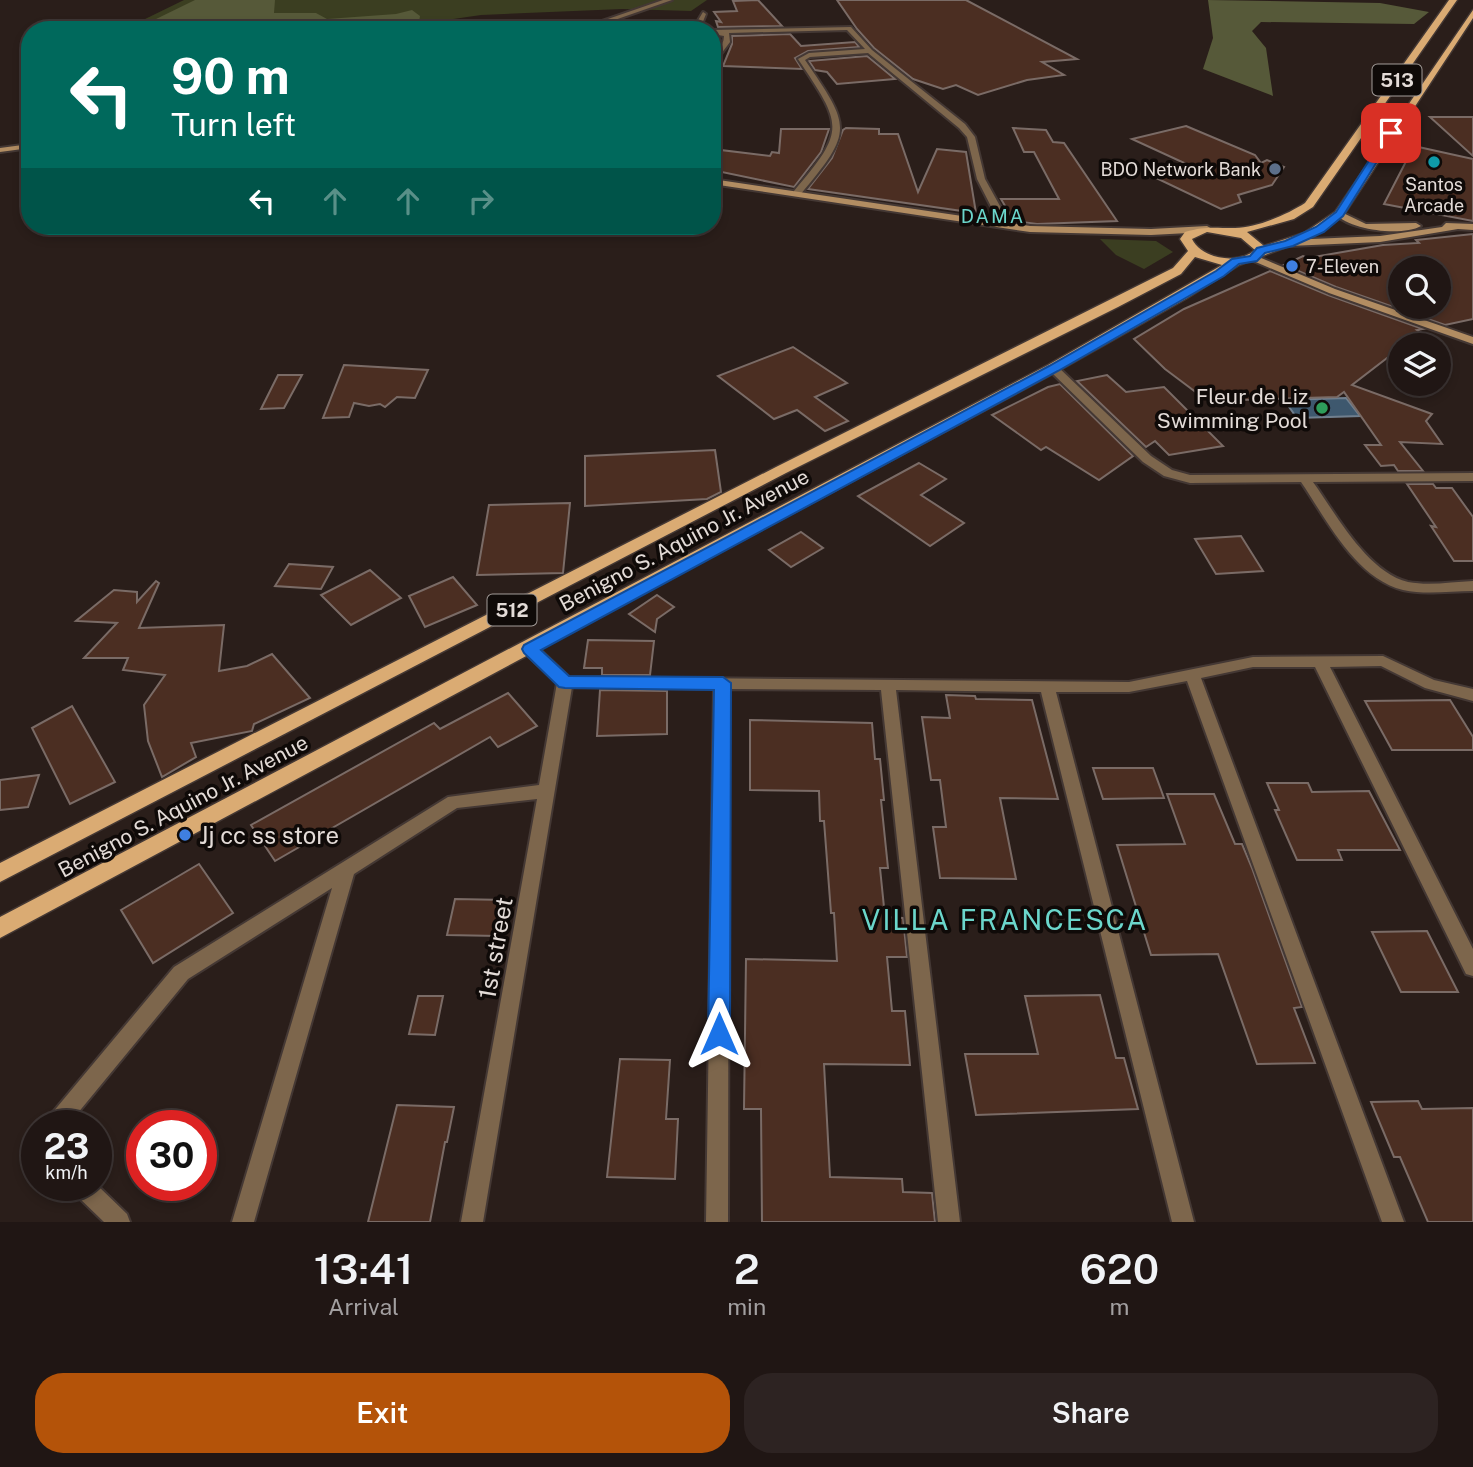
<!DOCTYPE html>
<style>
body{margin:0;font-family:"Public Sans",sans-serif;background:#2d2322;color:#f1f3f6;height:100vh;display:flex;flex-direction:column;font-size:26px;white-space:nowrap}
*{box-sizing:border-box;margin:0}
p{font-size:23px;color:#a29fa0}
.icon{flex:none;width:38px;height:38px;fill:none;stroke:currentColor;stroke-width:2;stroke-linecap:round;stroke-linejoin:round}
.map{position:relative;height:1222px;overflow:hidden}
.drawer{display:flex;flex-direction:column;background:#201614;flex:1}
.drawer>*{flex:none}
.top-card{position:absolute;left:21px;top:21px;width:700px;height:214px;border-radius:28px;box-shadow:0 4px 10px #0003,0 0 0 2px #3d3534;background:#00695c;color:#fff;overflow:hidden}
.buttons{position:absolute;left:1388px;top:256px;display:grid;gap:14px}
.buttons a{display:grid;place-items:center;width:63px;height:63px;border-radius:50%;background:#201614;box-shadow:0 4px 10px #0003,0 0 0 2px #3d3534;font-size:35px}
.speed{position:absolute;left:21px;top:1110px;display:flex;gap:14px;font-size:35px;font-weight:700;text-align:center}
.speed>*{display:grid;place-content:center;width:91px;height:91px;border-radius:50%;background:#201614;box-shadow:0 4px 10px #0003,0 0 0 2px #3d3534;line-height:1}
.speed small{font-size:18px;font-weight:400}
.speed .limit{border:10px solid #d22;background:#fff;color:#111}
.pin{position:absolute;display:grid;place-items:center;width:60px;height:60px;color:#fff;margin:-30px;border-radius:14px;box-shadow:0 4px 10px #0006}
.me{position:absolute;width:77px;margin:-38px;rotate:0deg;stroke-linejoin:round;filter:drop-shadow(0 0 5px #0008)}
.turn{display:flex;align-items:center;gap:24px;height:147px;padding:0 35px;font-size:32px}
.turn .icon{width:91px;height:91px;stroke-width:2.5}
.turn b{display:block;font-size:49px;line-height:60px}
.lanes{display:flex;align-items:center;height:66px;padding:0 35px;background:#0003;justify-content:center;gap:35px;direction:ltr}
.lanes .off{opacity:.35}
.eta{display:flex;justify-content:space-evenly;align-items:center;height:119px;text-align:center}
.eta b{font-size:42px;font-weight:600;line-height:49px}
.cta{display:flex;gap:14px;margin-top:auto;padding:14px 35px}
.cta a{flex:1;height:80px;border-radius:28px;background:#b45309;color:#fff;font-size:28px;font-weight:600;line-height:80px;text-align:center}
.cta a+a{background:#2d2322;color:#f1f3f6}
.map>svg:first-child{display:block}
.green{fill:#3b3e21}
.forest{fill:#565939}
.water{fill:#3e586e;stroke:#707f8e;stroke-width:2}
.building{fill:#4b2e22;stroke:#7a6b66;stroke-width:2;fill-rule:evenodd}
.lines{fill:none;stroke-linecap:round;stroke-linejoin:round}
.street-casing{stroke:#443834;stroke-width:4}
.secondary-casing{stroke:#443834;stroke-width:4}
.primary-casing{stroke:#443834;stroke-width:3}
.street{fill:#7d664c;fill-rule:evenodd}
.secondary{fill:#b28d62;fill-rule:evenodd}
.primary{fill:#daab73;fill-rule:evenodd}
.route{fill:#1a73e8;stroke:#114b97;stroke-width:2}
.culture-dot{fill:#0f9aa8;stroke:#0f0a08;stroke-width:2.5}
.service-dot{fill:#5c6f8a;stroke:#0f0a08;stroke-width:2.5}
.shop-dot{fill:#3f7fe0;stroke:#0f0a08;stroke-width:2.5}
.leisure-dot{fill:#2e9e5b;stroke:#0f0a08;stroke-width:2.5}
.labels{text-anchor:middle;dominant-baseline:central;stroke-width:7;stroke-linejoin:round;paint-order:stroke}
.far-poi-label{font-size:18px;fill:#e3dbd7;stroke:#0f0a08;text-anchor:end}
.shield{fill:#0f0a08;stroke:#a39c99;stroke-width:2}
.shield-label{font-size:19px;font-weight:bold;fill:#e3dbd7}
.far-neighbourhood-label{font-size:19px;letter-spacing:2px;fill:#6bd6cb;stroke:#0f0a08}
.poi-label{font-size:21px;fill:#e3dbd7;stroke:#0f0a08;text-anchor:end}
.street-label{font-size:21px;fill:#e3dbd7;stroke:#0f0a08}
.near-poi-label{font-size:24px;fill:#e3dbd7;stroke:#0f0a08;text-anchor:start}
.near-street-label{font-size:24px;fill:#e3dbd7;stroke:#0f0a08}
.near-neighbourhood-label{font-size:28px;letter-spacing:2px;fill:#6bd6cb;stroke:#0f0a08}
</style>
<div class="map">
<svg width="1473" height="1222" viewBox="0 0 1473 1222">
<rect width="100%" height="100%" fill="#2a1e1a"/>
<g class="green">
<polygon points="184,0 707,0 691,11 622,9 481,15 419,24 259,30 150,30 141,21"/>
<polygon points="1100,239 1156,241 1173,252 1144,269 1116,255"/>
</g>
<g class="forest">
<polygon points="195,0 275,0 274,13 316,13 327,19 396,14 412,10 420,16 419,22 160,30 154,20"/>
<polygon points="1208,0 1380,3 1429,12 1414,24 1261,22 1252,31 1266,48 1273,96 1203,69 1213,38"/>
</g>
<polygon class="water" points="1346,398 1360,416 1297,418 1284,400"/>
<g class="building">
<polygon points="758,0 782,26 718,27 716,21 721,22 714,12 737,11 733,1"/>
<polygon points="837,0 966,0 1077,59 1042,62 1064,75 1027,80 978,95 956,85 943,89 913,79 874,48 857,29"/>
<polygon points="790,34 801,46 855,42 859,47 808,51 795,58 802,69 723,66 732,44 732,36"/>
<polygon points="867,56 895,79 837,84 827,72 815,70 809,61"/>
<polygon points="1430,117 1473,117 1473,156"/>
<polygon points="1186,126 1255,155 1261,163 1267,160 1284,167 1272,185 1238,195 1241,202 1221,209 1154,177 1193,167 1132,139"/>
<polygon points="846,128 879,129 879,134 898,134 918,192 937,149 966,152 976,213 808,189 832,158 843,130"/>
<polygon points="1013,128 1046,130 1053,142 1064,143 1117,221 1037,224 1014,221 1001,199 1059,199 1034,152 1024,152"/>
<polygon points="781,129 829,129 821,152 794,187 712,170 712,149 770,156 772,152 779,153"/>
<polygon points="1414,146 1473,159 1473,221 1384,204"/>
<path d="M1473,234V319L1445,325L1336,287L1284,265L1303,256L1308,258L1383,245L1419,243L1416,240ZM1400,268H1438V306H1400Z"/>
<polygon points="1270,271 1328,295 1423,329 1417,330 1420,332 1400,345 1400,348 1352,385 1432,414 1426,421 1442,444 1400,442 1423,471 1398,471 1394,465 1381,466 1365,445 1381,445 1344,392 1337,397 1240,400 1238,396 1201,396 1165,369 1134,339 1184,309"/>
<polygon points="793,347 847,383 815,397 848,421 825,431 797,410 774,419 718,376"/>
<polygon points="344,365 428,370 415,398 397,397 385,407 380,404 369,406 354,403 349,417 323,418"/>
<polygon points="278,375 302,375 284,408 261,409"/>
<polygon points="1107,375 1126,392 1164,387 1223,446 1169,455 1155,441 1146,447 1077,381"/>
<polygon points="1060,384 1133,456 1099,480 1046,447 1041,450 992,415 1048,387"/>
<polygon points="715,450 721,492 707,499 585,506 585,456"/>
<polygon points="919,463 946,479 921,495 964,523 930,546 858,496"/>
<polygon points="1407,484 1433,484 1436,488 1452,488 1473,517 1473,561 1454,561 1431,526 1436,527"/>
<polygon points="570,503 563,573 477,575 489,505"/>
<polygon points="801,532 823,548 791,567 769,550"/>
<polygon points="1241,536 1263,571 1216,574 1195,539"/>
<polygon points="289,564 333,567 321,589 275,586"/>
<polygon points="370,570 401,598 351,625 321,595"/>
<polygon points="453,577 477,605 425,627 409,596"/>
<polygon points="156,581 159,583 139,628 224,625 219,671 247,666 272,654 310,698 254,724 252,731 191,743 196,757 162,777 148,741 144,705 165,675 123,670 128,658 84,658 117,623 76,621 114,590 137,592 137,602"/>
<polygon points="657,595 674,607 657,619 655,632 629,614"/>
<polygon points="588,640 654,641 650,675 602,675 602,668 584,668"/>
<polygon points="600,690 667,691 667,734 597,736"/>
<polygon points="508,693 537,726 498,747 490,737 275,861 251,825 434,723 440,729"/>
<polygon points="946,695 975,696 976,699 1032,700 1058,799 1000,798 1016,879 940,878 933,827 946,827 940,780 931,780 922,717 950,718"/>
<polygon points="1450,700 1473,737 1473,750 1392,750 1365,701"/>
<polygon points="72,706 115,782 70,804 32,728"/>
<polygon points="750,720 872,723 875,759 880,759 884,800 881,800 888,868 880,868 885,917 903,918 907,957 887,957 892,1011 905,1011 910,1065 824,1064 830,1177 902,1179 903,1192 932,1193 935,1222 762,1222 761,1109 744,1109 746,959 837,961 834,913 831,913 824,821 820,821 819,791 750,790"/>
<polygon points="1093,768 1153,768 1164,798 1103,799"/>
<polygon points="39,775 28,807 0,810 0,780"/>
<polygon points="1267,783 1308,783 1312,792 1369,791 1400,850 1338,850 1342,860 1297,860 1275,810 1279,810"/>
<polygon points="1167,794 1214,794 1235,844 1242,844 1252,868 1302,1007 1294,1008 1315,1063 1257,1064 1218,954 1151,955 1117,845 1185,844"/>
<polygon points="199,864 233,913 153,963 121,910"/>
<polygon points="455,899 506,900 498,936 447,935"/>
<polygon points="1427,931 1458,992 1401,992 1372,932"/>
<polygon points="1100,995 1116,1058 1124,1058 1138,1109 976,1115 965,1054 1038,1054 1025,996"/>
<polygon points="418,996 443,996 435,1035 409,1034"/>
<polygon points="620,1059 670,1060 666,1119 678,1119 675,1179 607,1177"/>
<polygon points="1418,1101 1422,1109 1473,1108 1473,1222 1428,1222 1400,1157 1394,1157 1371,1102"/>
<polygon points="397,1105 454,1107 447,1142 445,1142 430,1222 368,1222"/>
</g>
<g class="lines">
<g class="street-casing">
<g id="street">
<polygon points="663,0 672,0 586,30 576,30"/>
<polygon points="703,12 706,14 702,24 691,30 682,30 697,22"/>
<path d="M851,27L872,50L965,124L975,137L985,179L1011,226L1009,228L1001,226L977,179L967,137L959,128L868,53L810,57L805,60C851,127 854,131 800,195H794V191C847,129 842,125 798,59L809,53L865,49L847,30L729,33L730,42L712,66C712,54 724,48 724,36L712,34V30Z"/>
<path d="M1053,365L1057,366L1151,456L1172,470L1190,475L1473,473V481L1313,482C1336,514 1367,572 1408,582C1429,586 1452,582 1473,581V591C1450,591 1426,595 1403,590C1355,578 1327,520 1301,482L1190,483L1164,476L1143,462L1049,370V366Z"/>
<polygon points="530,644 535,645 569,677 1129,682 1253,657 1383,656 1434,680 1473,689 1473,701 1425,688 1381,666 1330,667 1473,949 1473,976 1466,974 1315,667 1253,667 1201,678 1404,1222 1382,1222 1187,681 1129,692 1056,692 1194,1222 1172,1222 1041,692 896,690 960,1222 938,1222 881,690 729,689 728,1222 706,1222 714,689 572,687 483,1222 461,1222 537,799 457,808 354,874 254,1222 232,1222 332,888 188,979 68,1125 45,1125 48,1118 174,967 448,797 539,785 557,683 525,653 523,649 525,645"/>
<polygon points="96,1184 127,1214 130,1222 104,1222 74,1193 71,1185"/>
</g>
</g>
<g class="secondary-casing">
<g id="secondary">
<polygon points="30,144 30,148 0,152 0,148"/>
<polygon points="712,179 1030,226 1151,229 1207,226 1212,229 1207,232 1151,235 1030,232 712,184"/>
<path d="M1339,211L1366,224L1416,223L1421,226C1401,237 1351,230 1335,214Z"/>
<polygon points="1446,223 1473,224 1473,230 1458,229 1380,242 1289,246 1284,243 1289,240 1380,236 1442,227"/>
<polygon points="1254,255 1335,289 1473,337 1473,344 1329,293 1251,260 1249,258"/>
</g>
</g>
<g class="primary-casing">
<path id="primary" d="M1449,0H1457L1313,207L1294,219L1247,232L1264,246L1304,233L1335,212L1473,10V18L1343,216L1312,237L1239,265L1187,298L1058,371L0,938V917L1048,365L1222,265L1195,257L1181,274L1118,307L786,473L0,882V863L776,467L1173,268L1188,251L1180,239L1185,232C1205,226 1214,228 1233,228C1255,229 1288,214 1305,203ZM1207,232L1241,238L1255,250C1238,265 1202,259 1192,239Z"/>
</g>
<use href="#street" class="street"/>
<use href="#secondary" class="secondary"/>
<use href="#primary" class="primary"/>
</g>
<polygon class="route" points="1388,131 1395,133 1343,216 1324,232 1293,246 1265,253 1257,261 1239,264 1224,276 1058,371 541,650 569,676 723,677 731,683 730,1034 727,1041 719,1044 711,1041 708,1034 714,690 565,688 559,687 524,653 522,649 524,645 1049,366 1216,271 1232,259 1250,256 1257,248 1285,241 1316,227 1336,212"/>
<circle class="culture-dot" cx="1434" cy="162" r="7"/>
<circle class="service-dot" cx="1275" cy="169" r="7"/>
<g class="shop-dot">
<circle cx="1292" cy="266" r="7"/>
<circle cx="185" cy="835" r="7"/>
</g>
<circle class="leisure-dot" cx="1322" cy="408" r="7"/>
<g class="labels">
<g class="far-poi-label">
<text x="1261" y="169">BDO Network Bank</text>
<text x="1434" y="184" text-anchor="middle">Santos<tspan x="1434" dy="21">Arcade</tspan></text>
<text x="1306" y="266" text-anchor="start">7-Eleven</text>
</g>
<g class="shield">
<rect x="1372.5" y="64.5" width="49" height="31" rx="5"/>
<rect x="487.5" y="594.5" width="49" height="31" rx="5"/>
</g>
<g class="shield-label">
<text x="1397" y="80">513</text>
<text x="512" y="610">512</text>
</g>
<g class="far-neighbourhood-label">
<text x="993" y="216">DAMA</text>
</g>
<g class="poi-label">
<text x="1308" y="396">Fleur de Liz<tspan x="1308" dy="24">Swimming Pool</tspan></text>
</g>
<g class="street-label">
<text transform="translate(684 540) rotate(-28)">Benigno S. Aquino Jr. Avenue</text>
<text transform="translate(183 806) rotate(-28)">Benigno S. Aquino Jr. Avenue</text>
</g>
<g class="near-poi-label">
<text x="199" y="835">Jj cc ss store</text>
</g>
<g class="near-street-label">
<text transform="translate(495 948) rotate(-80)">1st street</text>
</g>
<g class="near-neighbourhood-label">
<text x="1005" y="919">VILLA FRANCESCA</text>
</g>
</g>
</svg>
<div class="buttons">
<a><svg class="icon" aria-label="search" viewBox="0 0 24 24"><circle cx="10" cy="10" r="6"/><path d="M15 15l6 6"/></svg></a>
<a><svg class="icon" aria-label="layers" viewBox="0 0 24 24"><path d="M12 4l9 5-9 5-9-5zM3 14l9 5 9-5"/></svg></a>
</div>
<div class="speed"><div>23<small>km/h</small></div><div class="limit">30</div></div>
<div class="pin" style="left:1391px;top:133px;background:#d93025"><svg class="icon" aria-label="arrive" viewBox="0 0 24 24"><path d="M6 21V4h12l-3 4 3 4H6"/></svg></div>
<svg class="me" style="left:719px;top:1034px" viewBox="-20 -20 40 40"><path d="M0-17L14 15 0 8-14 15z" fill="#1a73e8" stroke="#fff" stroke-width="4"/></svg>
<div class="top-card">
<div class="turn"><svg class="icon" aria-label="left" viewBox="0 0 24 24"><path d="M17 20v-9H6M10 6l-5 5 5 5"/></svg><div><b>90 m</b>Turn left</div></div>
<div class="lanes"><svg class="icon" aria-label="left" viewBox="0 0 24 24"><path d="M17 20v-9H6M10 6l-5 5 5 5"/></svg><svg class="icon off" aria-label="ahead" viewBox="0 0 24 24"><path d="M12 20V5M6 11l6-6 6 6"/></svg><svg class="icon off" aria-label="ahead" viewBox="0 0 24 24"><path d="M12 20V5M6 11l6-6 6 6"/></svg><svg class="icon off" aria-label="right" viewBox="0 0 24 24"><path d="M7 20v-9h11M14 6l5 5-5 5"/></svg></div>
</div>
</div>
<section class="drawer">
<div class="eta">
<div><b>13:41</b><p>Arrival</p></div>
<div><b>2</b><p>min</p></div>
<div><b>620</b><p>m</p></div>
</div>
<div class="cta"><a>Exit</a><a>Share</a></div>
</section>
